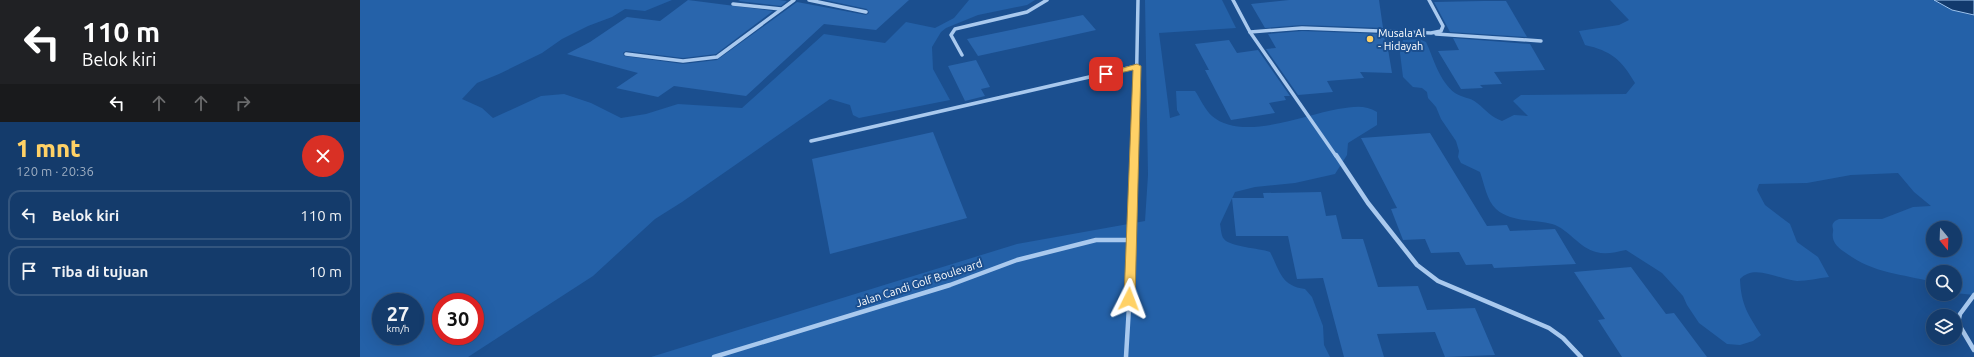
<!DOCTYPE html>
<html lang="id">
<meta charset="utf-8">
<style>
body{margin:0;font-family:Ubuntu,sans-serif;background:#214673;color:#f1f3f6;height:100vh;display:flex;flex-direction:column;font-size:15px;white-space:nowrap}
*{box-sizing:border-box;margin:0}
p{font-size:13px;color:#9dadc1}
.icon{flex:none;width:22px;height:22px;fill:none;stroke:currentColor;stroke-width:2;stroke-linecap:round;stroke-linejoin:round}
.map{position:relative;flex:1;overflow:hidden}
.side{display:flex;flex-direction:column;background:#143b6b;width:360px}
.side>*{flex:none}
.top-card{background:#202124;color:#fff;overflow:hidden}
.needle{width:26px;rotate:161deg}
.tools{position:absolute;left:1566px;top:221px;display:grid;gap:8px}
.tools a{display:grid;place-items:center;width:36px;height:36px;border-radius:50%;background:#143b6b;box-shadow:0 4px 16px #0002,0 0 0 1px #33557e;font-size:20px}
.speed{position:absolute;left:12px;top:293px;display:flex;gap:8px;font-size:20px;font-weight:700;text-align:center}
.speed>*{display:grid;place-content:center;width:52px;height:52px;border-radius:50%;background:#143b6b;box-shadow:0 4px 16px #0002,0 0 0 1px #33557e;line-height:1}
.speed small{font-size:10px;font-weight:400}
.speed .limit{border:6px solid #d22;background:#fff;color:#111}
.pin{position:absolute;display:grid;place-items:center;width:34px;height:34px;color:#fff;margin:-17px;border-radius:8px;box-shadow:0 2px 6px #0006}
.me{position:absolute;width:44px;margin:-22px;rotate:3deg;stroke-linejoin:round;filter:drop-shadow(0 0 3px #0008)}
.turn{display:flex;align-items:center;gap:14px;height:84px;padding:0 16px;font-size:18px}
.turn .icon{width:52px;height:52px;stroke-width:2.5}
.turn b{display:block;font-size:28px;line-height:34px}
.lanes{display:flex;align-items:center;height:38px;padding:0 16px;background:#0003;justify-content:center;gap:20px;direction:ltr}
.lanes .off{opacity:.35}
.round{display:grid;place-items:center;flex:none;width:42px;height:42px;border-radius:21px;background:#214673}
.summary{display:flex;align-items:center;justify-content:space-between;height:68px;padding:0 16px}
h1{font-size:24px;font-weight:800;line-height:30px;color:#ffd166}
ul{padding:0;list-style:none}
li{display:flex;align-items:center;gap:12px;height:50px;margin:0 8px 6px;padding:0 8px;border:2px solid #33557e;border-radius:12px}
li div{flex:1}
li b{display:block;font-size:15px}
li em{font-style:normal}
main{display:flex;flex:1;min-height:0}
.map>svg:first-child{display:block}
.green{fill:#2461a8;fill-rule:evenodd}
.water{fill:#123a6d;stroke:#9cc4f0}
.building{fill:#2a66ad}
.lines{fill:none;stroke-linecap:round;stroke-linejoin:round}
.minor-far1{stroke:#a9c9ee;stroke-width:3.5}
.minor{stroke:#a9c9ee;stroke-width:4.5}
.route{fill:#ffd166;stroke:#a68842}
.poi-dot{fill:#ffd166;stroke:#1b4f8f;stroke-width:1.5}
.labels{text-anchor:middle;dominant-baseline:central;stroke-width:4;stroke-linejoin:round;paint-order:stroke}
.poi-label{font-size:11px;fill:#fff;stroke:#1b4f8f;text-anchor:start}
.street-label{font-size:11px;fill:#fff;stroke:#1b4f8f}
</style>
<main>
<section class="side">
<div class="top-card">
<div class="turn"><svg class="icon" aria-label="left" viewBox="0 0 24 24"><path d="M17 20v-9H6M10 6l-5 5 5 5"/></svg><div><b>110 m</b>Belok kiri</div></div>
<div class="lanes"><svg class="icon" aria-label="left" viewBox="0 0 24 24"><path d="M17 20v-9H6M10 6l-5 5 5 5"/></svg><svg class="icon off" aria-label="ahead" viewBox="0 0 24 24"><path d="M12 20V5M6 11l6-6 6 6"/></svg><svg class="icon off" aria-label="ahead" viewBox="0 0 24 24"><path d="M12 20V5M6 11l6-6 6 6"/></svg><svg class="icon off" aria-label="right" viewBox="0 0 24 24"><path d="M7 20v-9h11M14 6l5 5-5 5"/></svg></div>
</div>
<div class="summary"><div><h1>1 mnt</h1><p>120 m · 20:36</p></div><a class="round" style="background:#d93025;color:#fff"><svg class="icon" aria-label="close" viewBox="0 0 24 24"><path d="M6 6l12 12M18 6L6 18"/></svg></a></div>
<ul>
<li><svg class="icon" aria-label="left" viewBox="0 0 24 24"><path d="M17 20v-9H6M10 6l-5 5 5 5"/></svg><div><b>Belok kiri</b></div><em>110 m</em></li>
<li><svg class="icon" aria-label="arrive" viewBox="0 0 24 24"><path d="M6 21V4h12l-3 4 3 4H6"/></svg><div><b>Tiba di tujuan</b></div><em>10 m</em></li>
</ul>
</section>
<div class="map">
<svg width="1614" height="357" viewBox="0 0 1614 357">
<rect width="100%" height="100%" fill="#1b4f8f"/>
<g class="green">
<path d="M0,0H312L285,11L265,9L252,17L228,26L202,39L182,53L139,74L117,83L102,99L122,108L133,118L181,96L204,94L231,103L261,118L286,114L318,104L382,108L464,34L525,43L546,22L575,28L594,18L609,0H675L667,5L618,15L586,28L581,32L572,47L573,69L590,100L499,118L493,115L490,105L470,99L322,202L295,219L233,276L108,357H0ZM21,302H55V336H21ZM81,302H115V336H81Z"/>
<path d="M785,0H862L876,28L799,33L810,118L820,115L817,110L816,91H835C840,98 845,110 852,116C882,142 943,115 978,109C993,107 1004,104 1017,112V125L988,143L987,155L975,174L935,183L895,187L875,192L860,224C861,228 861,236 864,239C870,247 899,248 910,252C920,271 921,286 945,289L952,297L963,326L964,345L970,357H291L657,244L785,221L788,175Z"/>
<path d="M1250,0H1573L1591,10L1614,16V295L1595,293V272H1573V282C1542,274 1512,273 1486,253C1478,248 1471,242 1473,232C1474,227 1470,226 1475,221L1479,219H1522L1553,207L1571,206L1554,192L1538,173L1491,175L1447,183L1399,184L1397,190L1405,205L1430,224L1437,242L1458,257L1469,277C1459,278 1447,281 1437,281C1419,280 1395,263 1380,279C1381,305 1388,314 1401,335L1393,341L1380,345L1367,344L1339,323L1327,305L1323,296L1302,273L1266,250C1256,252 1246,255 1236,252C1219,248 1209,229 1192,224C1174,219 1152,223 1136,209C1127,201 1124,183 1120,172L1101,163L1098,157L1099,151L1096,141L1081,119L1076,107L1068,98L1067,92L1062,88L1053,87L1043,77L1040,53L1043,40L1059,39L1066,42C1074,59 1079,81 1095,93C1102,98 1110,97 1117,103C1126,110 1131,117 1142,121L1154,115L1168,116L1153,101L1161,95L1266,94L1275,83C1261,59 1251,51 1225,45L1219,31L1259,25L1269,20ZM1573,228H1595V250H1573Z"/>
</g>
<polygon class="water" points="1574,0 1614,0 1614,15 1592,10"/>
<g class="building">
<polygon points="328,0 413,11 356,54 323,58 266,51 263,53 264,56 323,64 357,60 437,2 506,15 509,13 507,9 465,0 549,0 516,30 464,24 386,96 314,86 298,97 256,88 278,73 207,54 230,42 267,17 300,21"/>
<polygon points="380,0 419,0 427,1 421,6 378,1"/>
<polygon points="929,0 1019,0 1023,28 942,25 905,28 891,4"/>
<polygon points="1123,1 1146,1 1167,37 1090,32 1074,2"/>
<polygon points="723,15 736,30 618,56 607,39"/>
<polygon points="942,31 1024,34 1026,49 1028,49 1032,73 1000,72 1004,78 967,81 973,92 938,95 906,49 916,48 908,34"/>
<polygon points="1093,38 1170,44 1185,70 1134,72 1142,84 1120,85 1123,88 1101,89 1078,51 1099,50"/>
<polygon points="869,40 877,53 898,50 930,96 924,96 926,100 909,103 915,113 871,120 845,70 849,70 835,44"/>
<polygon points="616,60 630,87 621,89 625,96 605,101 588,66"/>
<polygon points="573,132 607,218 470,254 452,159"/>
<polygon points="1070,133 1127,226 1147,225 1150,231 1195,229 1216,264 1134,268 1132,264 1106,265 1099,252 1071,253 1065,239 1043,240 1031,209 1037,208 1001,138"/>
<polygon points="961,192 966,216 976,215 982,239 1003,239 1018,287 1058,286 1067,310 1115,308 1135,355 1085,357 1075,332 1017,334 1024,357 984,357 963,278 937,279 928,236 876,236 872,198 904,198 903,193"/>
<polygon points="1271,267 1306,314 1314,313 1347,357 1262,357 1238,320 1245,319 1214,272"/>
</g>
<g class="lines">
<g class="minor-far1">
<polyline points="449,0 506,12"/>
<polyline points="873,0 890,32 976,156"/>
<polyline points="373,4 421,9"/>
<polyline points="890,32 942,28 1071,33 1081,31 1083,26 1069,0"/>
<polyline points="1076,34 1181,41"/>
<polyline points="266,54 323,61 357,57 434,0"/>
<polyline points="602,55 591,35 595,29 667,12 687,0"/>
<polyline points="451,141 777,66"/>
<polyline points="775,156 778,0"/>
</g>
<g class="minor">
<polyline points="976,155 1008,203 1057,265 1078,281 1189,328 1203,338 1221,357"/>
<polyline points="1614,295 1600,314 1598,323 1614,350"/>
<polyline points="354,357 590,285 657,260 736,240 773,240"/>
<polyline points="766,357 773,240 775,155"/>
</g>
</g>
<polygon class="route" points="777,64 781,66 775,299 769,302 764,299 773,70 746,76 742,74"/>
<circle class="poi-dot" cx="1010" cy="39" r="4"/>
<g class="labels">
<g class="poi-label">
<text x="1018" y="33">Musala Al<tspan x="1018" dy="13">- Hidayah</tspan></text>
</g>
<g class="street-label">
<text transform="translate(559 283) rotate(-18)">Jalan Candi Golf Boulevard</text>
</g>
</g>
</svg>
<div class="tools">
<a><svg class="needle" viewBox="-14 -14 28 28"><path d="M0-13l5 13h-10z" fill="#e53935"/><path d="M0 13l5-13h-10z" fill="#9dadc1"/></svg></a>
<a><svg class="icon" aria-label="search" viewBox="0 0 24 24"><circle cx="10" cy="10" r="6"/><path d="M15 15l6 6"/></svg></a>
<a><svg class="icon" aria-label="layers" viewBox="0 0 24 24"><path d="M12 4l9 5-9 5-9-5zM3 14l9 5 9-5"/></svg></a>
</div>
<div class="speed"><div>27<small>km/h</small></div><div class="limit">30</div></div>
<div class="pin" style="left:746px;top:74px;background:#d93025"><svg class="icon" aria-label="arrive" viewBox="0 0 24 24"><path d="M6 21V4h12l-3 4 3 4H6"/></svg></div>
<svg class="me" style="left:769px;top:299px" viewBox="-20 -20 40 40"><path d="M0-17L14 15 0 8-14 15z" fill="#ffd166" stroke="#fff" stroke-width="4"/></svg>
</div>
</main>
